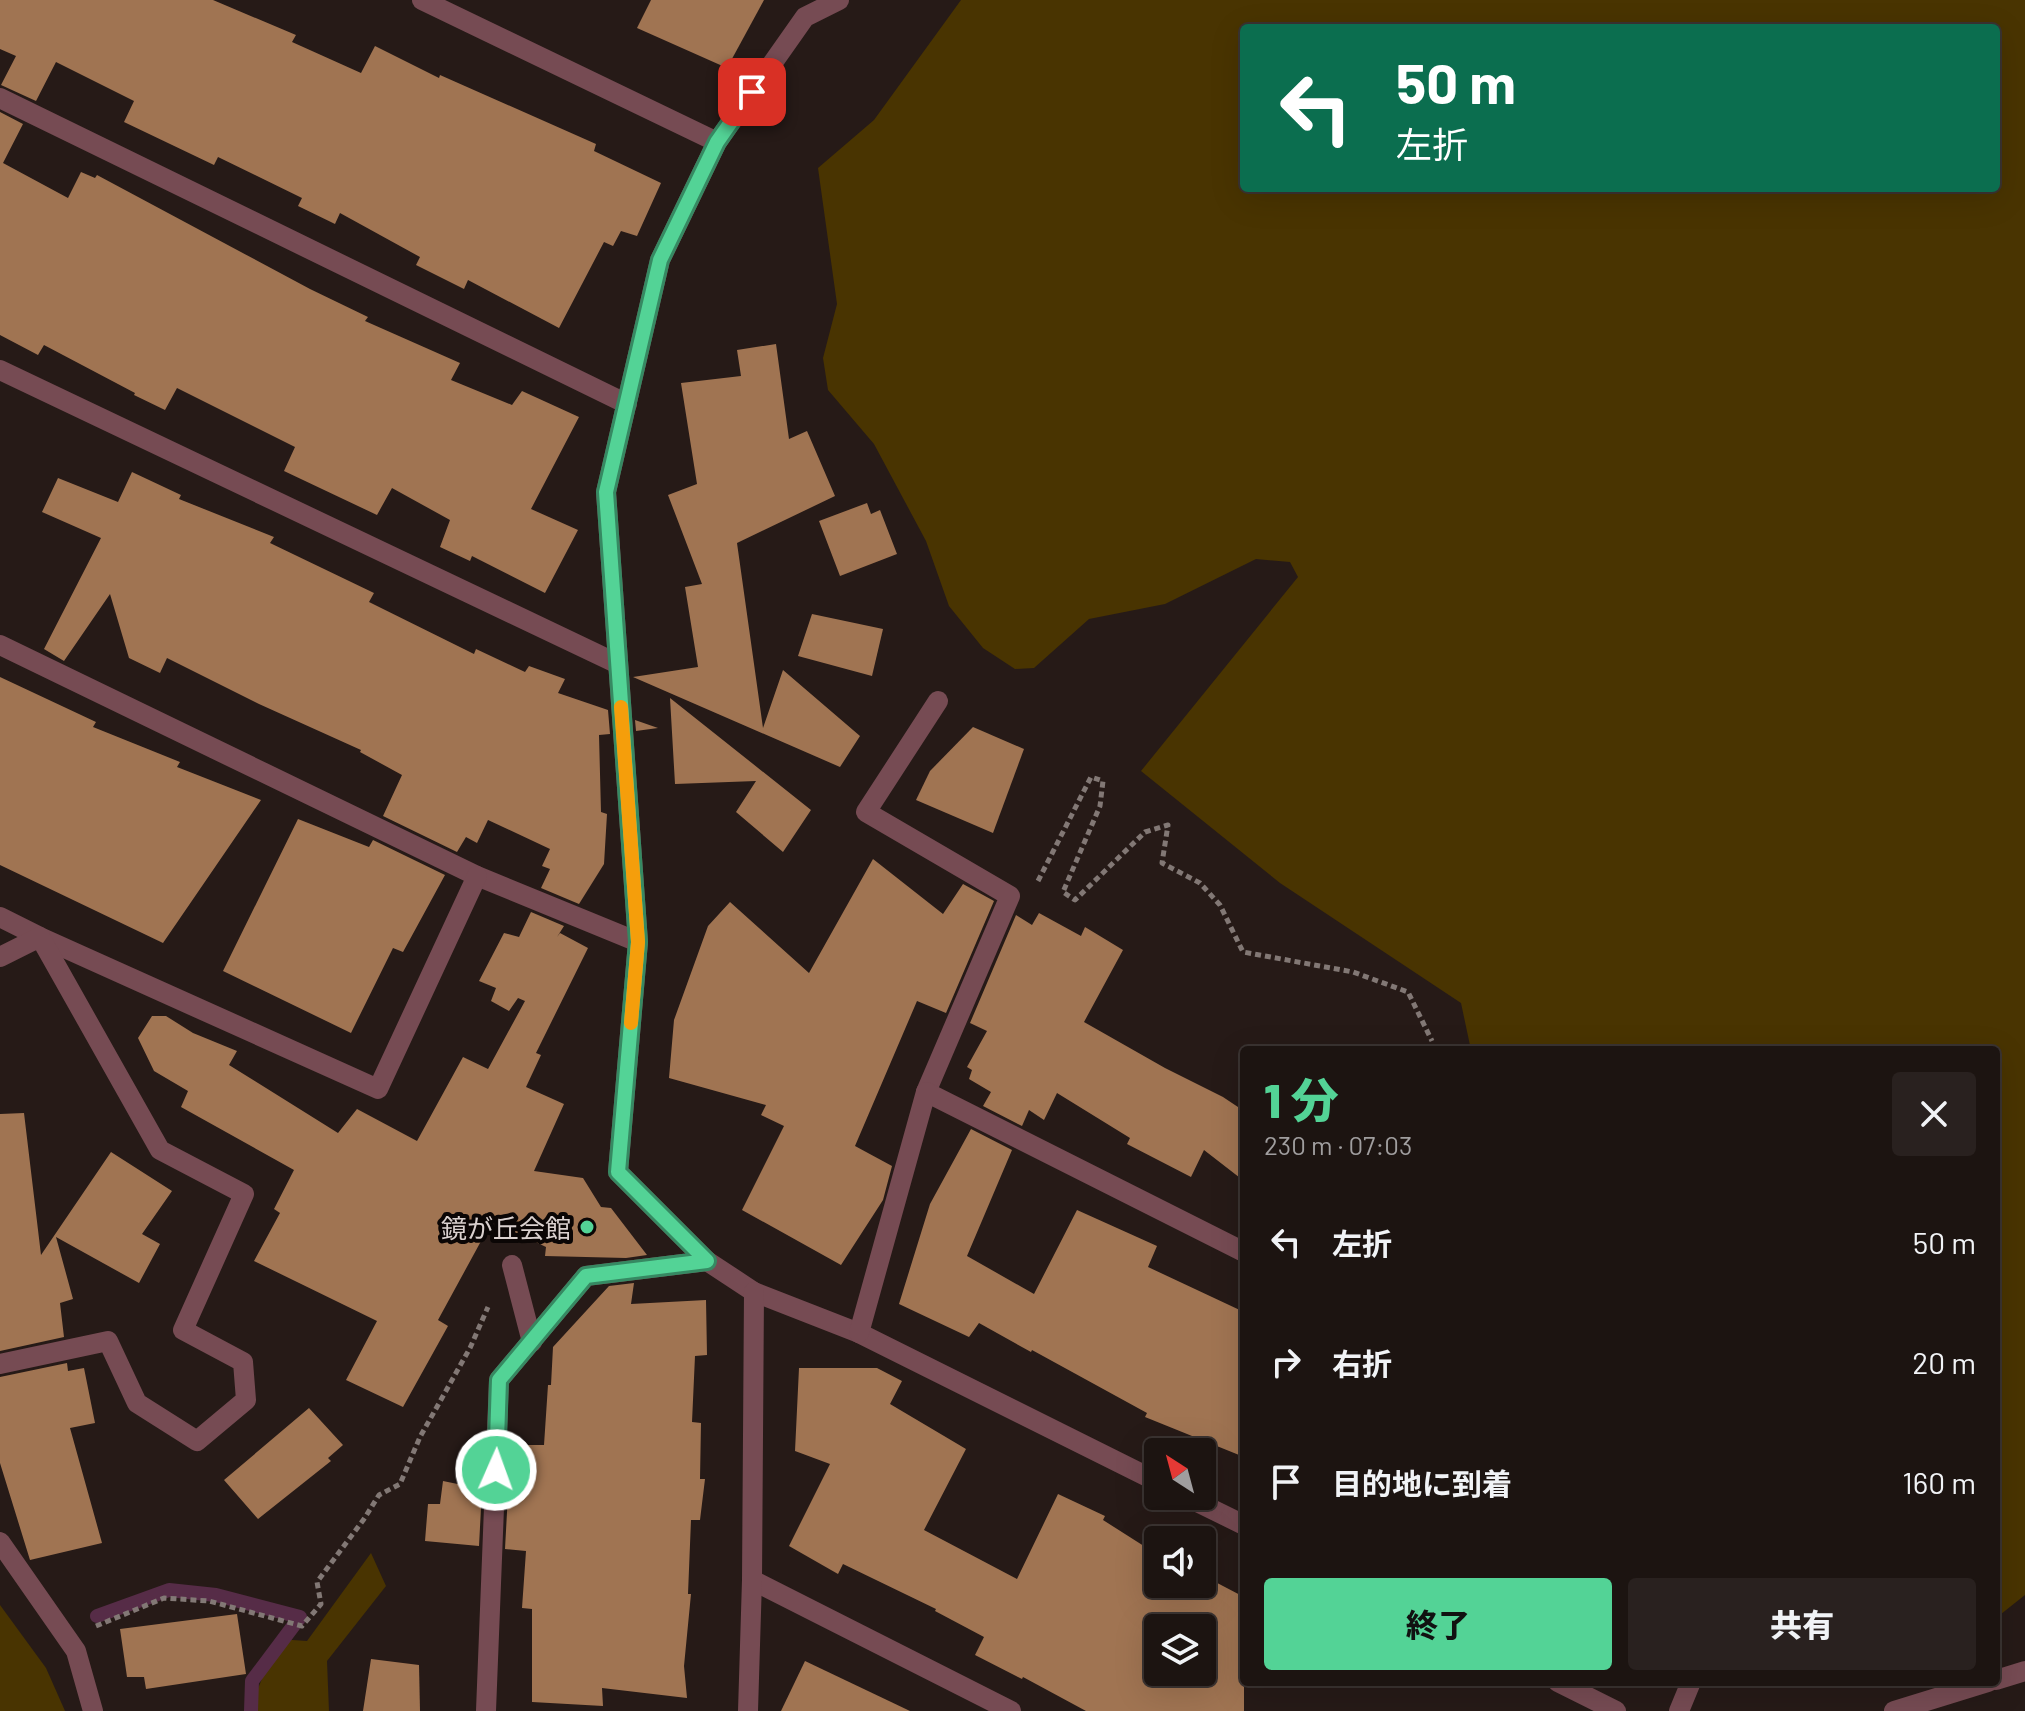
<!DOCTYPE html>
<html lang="ja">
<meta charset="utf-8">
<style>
body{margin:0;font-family:Barlow,"Noto Sans JP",sans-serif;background:#29211f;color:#f1f3f6;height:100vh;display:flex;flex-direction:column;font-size:30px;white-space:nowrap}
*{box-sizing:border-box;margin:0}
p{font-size:26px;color:#a09e9f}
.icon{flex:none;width:44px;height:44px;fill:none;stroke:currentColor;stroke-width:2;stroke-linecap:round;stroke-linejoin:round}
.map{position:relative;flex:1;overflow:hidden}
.drawer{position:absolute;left:1240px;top:1046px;width:760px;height:640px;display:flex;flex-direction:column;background:#1c1411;border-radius:8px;box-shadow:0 8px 32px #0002,0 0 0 2px #3a3331}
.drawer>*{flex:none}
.top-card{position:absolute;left:1240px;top:24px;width:760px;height:168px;border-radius:8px;box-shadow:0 8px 32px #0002,0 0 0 2px #3a3331;background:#0b6e4f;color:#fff;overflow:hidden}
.needle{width:52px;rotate:324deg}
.controls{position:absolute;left:1144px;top:1438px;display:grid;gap:16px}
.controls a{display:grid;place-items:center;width:72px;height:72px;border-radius:8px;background:#1c1411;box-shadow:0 8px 32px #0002,0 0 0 2px #3a3331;font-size:40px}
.pin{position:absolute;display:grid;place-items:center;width:68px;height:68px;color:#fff;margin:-34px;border-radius:16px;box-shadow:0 4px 12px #0006}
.me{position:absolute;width:88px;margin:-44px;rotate:2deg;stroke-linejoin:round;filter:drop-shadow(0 0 6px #0008)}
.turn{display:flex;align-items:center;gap:28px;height:168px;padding:0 24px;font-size:36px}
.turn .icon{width:104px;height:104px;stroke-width:2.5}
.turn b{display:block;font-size:56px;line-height:68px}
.round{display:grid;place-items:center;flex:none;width:84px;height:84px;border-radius:8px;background:#29211f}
.head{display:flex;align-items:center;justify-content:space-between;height:136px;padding:0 24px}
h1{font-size:48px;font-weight:800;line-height:60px;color:#53d396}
.action{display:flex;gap:16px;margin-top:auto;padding:16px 24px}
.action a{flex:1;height:92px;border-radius:8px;background:#53d396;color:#111;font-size:32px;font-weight:800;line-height:92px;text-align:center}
.action a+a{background:#29211f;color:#f1f3f6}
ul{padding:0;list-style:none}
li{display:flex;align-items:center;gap:24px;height:120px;padding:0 24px}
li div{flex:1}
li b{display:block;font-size:30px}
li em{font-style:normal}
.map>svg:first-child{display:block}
.green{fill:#493401;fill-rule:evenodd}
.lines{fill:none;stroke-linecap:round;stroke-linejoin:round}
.stream{stroke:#562c47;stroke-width:14}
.building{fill:#a07452;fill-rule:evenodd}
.path{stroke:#827875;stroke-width:5;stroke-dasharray:6 4;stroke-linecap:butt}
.service{stroke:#764b53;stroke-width:20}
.minor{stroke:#764b53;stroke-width:20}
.tertiary{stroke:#764b53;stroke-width:20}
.route-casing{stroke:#368962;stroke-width:20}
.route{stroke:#53d396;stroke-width:14}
.slow{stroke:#f59e0b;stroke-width:14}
.poi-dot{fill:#53d396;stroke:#0b0605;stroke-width:3}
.labels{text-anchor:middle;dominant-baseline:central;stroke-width:8;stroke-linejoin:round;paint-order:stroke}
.poi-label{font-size:26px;fill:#dad1cf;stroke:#0b0605;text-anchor:end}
</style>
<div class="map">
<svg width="2025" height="1711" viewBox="0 0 2025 1711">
<rect width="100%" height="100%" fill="#261a17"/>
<g class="green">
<path d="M961,0H2025V1595L1996,1618V1050H1471L1461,1003L1280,883L1141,771L1298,577L1290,562L1256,559L1165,604L1089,619L1034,668L1015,669L983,648L949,606L926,541L874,444L828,390L823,358L837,304L818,168L874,120ZM1244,28H1996V188H1244Z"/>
<polygon points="371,1553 386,1586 327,1661 329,1711 249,1711 278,1639 307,1641"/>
<polygon points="0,1605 46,1668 65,1711 0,1711"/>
</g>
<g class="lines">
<polyline class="stream" points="97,1616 169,1590 216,1595 300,1617 252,1681 251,1711"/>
</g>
<g class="building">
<polygon points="0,0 213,0 296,35 292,42 361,73 375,46 439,78 440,75 596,144 594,151 661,183 637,236 621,231 613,246 604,242 559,328 468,280 464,289 416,265 420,257 340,213 335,224 298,206 302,198 218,157 214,165 124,122 134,101 56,62 36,101 1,85 16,56 0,49"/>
<polygon points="651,0 764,0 727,68 637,28"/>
<polygon points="0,112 23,124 3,163 68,198 81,172 95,178 97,175 310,289 368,317 365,321 460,363 451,380 512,405 522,391 579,417 531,509 578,530 545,593 472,556 470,561 440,547 450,520 392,488 377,515 284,471 295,447 177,388 165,410 134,395 135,393 44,345 38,355 0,335"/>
<polygon points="776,344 789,439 807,431 835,496 737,543 763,728 783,670 860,736 840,767 633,677 698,667 685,587 702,584 668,495 697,484 681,383 741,376 737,350"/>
<polygon points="132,472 181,495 179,499 274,537 270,543 374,593 369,602 474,654 476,649 525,672 529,666 565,679 558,693 608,710 610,734 599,735 601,812 607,814 604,864 579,904 541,888 550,869 542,866 550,849 488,820 477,843 466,837 457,852 383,816 402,775 360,752 361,750 259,704 167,658 160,673 129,658 110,594 64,661 44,649 101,538 42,512 58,478 118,502"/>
<polygon points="867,503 871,514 880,510 897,554 840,576 819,521"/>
<polygon points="812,614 883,629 872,676 798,656"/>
<polygon points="0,677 96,722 93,727 180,762 177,767 261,800 163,943 0,865"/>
<polygon points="670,698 811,810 783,852 736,812 756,781 675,784"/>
<polygon points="635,720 658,728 636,731"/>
<polygon points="973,727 1024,749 993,833 916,800 930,771"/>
<polygon points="298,819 369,847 373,840 445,875 403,952 393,948 351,1033 223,971"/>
<polygon points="873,859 943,914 963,884 994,901 946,1013 917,1001 855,1146 892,1166 883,1200 841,1265 742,1210 784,1126 761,1115 766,1105 669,1078 674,1020 708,926 730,902 809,973"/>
<polygon points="531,912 564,926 557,937 560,933 588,948 536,1053 541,1055 526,1087 564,1104 534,1171 583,1178 601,1207 611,1208 647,1255 626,1258 545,1256 546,1247 492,1221 438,1320 448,1326 403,1407 346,1380 377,1321 254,1261 280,1213 274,1209 294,1170 181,1107 188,1091 154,1071 138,1038 152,1016 166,1016 193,1033 237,1051 229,1065 338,1133 357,1109 417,1141 463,1057 488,1069 525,1001 518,998 509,1011 491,1001 496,988 479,981 504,933 519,937"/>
<polygon points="1039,913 1081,936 1085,927 1123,950 1084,1022 1165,1068 1223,1097 1244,1111 1244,1181 1204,1150 1191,1177 1127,1144 1130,1138 1057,1093 1044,1120 1029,1110 1022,1126 983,1106 991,1092 969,1079 972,1070 967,1067 987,1031 970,1023 1016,915 1032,925"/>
<polygon points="24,1113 41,1255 111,1152 172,1191 142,1234 160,1244 139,1283 56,1237 73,1299 60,1303 64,1337 0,1351 0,1114"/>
<polygon points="971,1129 1012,1150 967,1256 1034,1294 1077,1210 1157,1246 1148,1267 1244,1312 1244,1457 1145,1417 1147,1413 1032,1350 1031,1352 979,1323 969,1337 899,1304 930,1204"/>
<polygon points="634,1283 631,1304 706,1300 707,1355 695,1356 692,1422 701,1423 700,1479 705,1479 700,1520 691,1520 688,1594 691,1594 684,1666 687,1698 602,1688 603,1706 532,1702 532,1609 522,1608 526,1551 505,1549 508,1494 523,1498 525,1445 544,1445 548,1385 551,1385 553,1347 609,1286"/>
<polygon points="67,1363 68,1371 84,1368 95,1423 70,1428 102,1543 30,1560 0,1463 0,1377"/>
<path d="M799,1368H877L902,1381L890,1404L966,1449L924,1530L1017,1579L1058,1494L1105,1516L1103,1520L1158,1555V1584H1202V1575L1244,1597V1711H1086L1023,1677L1022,1679L975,1655L984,1637L935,1611L936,1609L843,1564L838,1574L789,1546L830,1464L795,1451ZM1158,1628H1202V1672H1158Z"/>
<polygon points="309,1408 343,1445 328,1458 331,1461 258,1519 224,1480"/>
<polygon points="443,1481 482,1489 479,1546 425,1541 428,1504 440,1504"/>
<polygon points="237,1614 246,1674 146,1689 144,1677 127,1677 120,1629"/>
<polygon points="371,1659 419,1665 420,1711 363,1711"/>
<polygon points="805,1661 910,1711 781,1711"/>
</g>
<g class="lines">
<g class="path">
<polyline points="1038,881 1091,777 1103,781 1100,806 1063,892 1075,900 1145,832 1168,825 1162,863 1200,883 1220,905 1243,952 1353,972 1408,992 1432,1041"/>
<polyline points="96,1626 164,1598 209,1601 302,1626 321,1604 317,1582 364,1519 379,1495 400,1484 420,1437 470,1348 488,1307"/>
</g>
<g class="service">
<polyline points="926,1092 1010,896 866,812 938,701"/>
<polyline points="512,1265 532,1342"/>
</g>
<g class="minor">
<polyline points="839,0 805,17 717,142 660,260 606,492 638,942 618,1172 707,1261 754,1292 859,1333 1158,1482"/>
<polyline points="0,98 627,404"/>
<polyline points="0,370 618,664"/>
<polyline points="0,645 477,876 638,942"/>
<polyline points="0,917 40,937 378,1089 477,876"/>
<polyline points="0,957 40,937 160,1150 244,1194 183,1330 243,1362 246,1400 197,1441 137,1403 108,1341 0,1364"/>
<polyline points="859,1333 926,1092 1244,1252"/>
<polyline points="1185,1496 1244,1525"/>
<polyline points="0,1542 76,1651 93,1711"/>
<polyline points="752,1580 1011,1711"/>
<polyline points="1996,1680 2025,1671"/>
<polyline points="1558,1682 1616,1711"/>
<polyline points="486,1711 499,1380 586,1276 707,1261"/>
<polyline points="748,1711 752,1580 754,1292"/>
<polyline points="1679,1711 1691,1682"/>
<polyline points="1894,1711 1988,1682"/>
</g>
<polyline class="tertiary" points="422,0 717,142"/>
</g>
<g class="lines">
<g class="route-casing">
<polyline id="route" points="496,1470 499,1380 586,1276 707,1261 618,1172 638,942 606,492 660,260 717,142 752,92"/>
</g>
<use href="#route" class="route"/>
<polyline class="slow" points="621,707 638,942 631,1023"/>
</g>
<circle class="poi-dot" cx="587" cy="1227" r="8"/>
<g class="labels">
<g class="poi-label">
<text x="571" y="1227">鏡が丘会館</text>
</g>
</g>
</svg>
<div class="controls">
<a><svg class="needle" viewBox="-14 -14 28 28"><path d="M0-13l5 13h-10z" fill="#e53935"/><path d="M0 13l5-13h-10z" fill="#a09e9f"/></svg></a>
<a><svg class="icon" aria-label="sound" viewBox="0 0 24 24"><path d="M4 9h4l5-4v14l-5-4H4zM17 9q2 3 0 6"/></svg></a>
<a><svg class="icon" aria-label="layers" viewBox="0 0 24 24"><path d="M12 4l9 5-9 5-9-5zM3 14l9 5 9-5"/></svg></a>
</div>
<div class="pin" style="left:752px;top:92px;background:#d93025"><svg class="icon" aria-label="arrive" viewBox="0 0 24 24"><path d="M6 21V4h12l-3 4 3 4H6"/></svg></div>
<svg class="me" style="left:496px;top:1470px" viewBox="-20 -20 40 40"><circle r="17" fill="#53d396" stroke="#fff" stroke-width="3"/><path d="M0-11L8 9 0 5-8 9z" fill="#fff"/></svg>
<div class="top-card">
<div class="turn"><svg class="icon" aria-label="left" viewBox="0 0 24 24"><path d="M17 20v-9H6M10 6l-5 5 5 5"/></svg><div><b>50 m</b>左折</div></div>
</div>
<section class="drawer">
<div class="head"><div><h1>1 分</h1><p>230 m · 07:03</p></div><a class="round"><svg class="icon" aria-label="close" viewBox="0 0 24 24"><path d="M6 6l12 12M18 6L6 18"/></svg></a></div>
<ul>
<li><svg class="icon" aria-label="left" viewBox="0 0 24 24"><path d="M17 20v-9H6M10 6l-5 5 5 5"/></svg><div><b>左折</b></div><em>50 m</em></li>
<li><svg class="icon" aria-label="right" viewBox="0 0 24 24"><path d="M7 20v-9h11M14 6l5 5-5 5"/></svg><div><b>右折</b></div><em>20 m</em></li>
<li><svg class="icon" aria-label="arrive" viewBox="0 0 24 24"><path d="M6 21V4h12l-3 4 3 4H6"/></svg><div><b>目的地に到着</b></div><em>160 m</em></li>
</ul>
<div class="action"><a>終了</a><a>共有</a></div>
</section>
</div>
